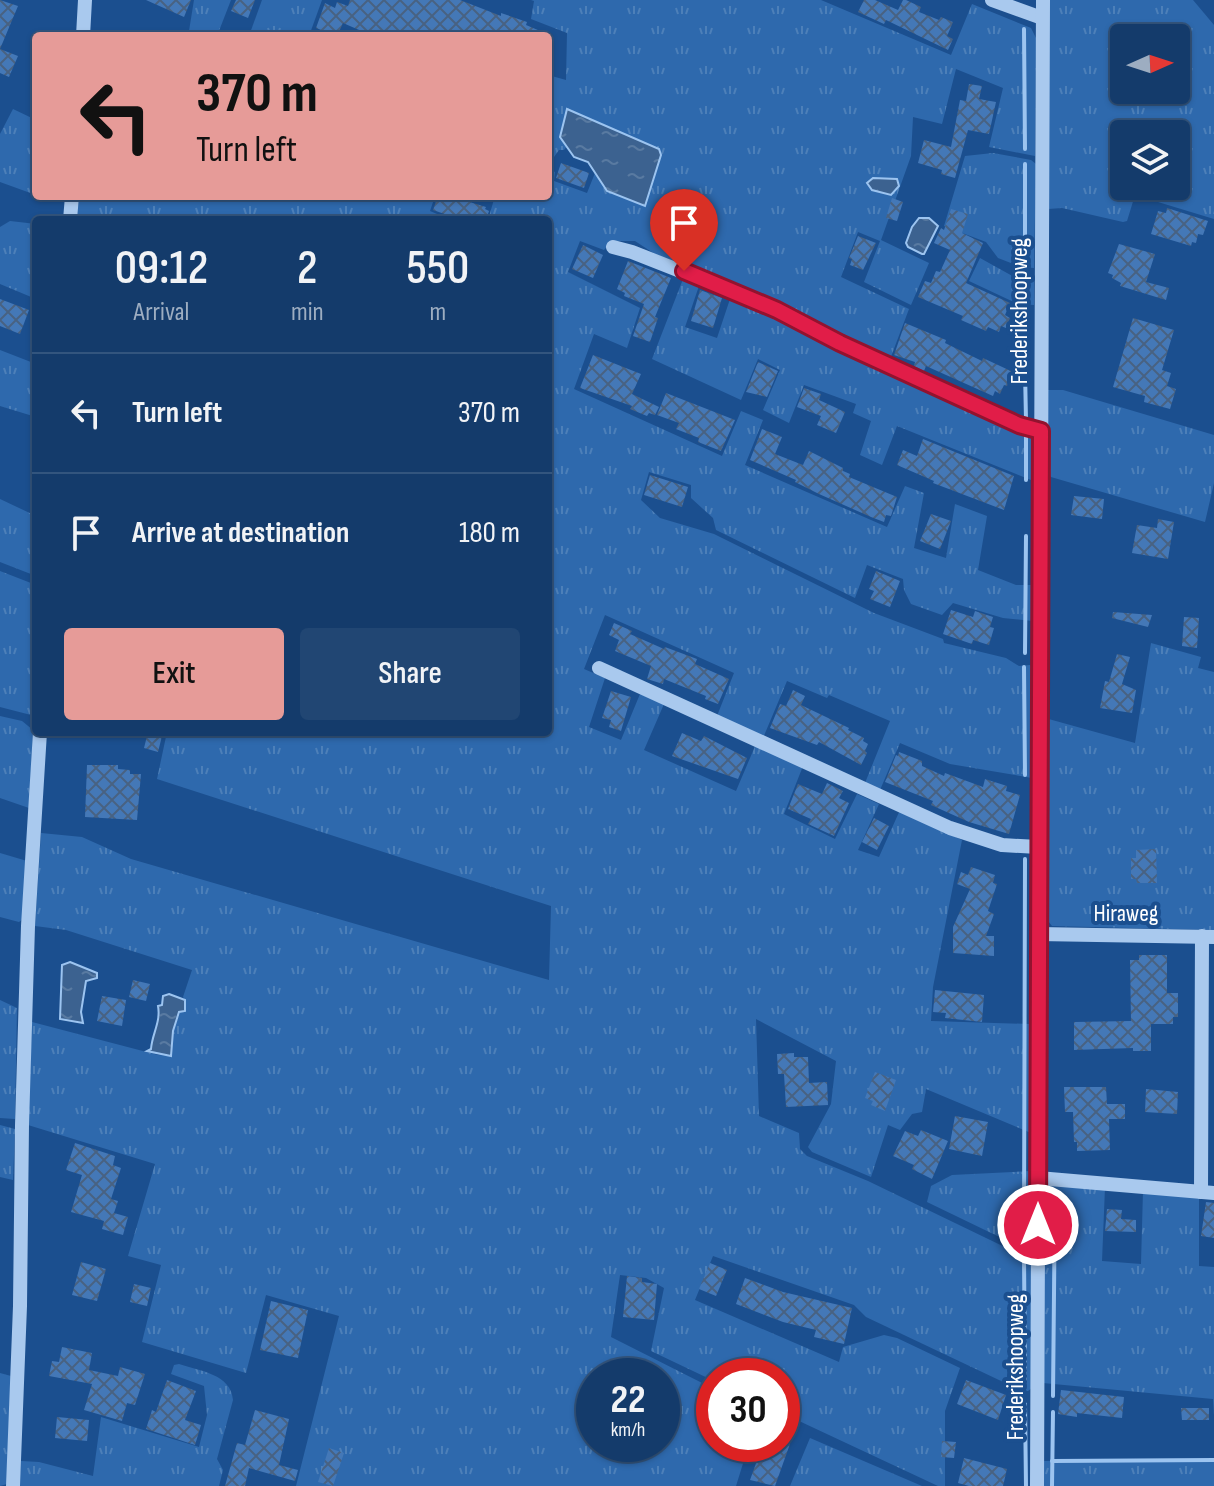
<!DOCTYPE html>
<style>
body{margin:0;font-family:"Sofia Sans Condensed",sans-serif;background:#214673;color:#f1f3f6;height:100vh;display:flex;flex-direction:column;font-size:30px;white-space:nowrap}
*{box-sizing:border-box;margin:0}
p{font-size:26px;color:#9dadc1}
.icon{flex:none;width:44px;height:44px;fill:none;stroke:currentColor;stroke-width:2;stroke-linecap:round;stroke-linejoin:round}
.map{position:relative;flex:1;overflow:hidden}
.details{position:absolute;left:32px;top:216px;width:520px;height:520px;display:flex;flex-direction:column;background:#143b6b;border-radius:8px;box-shadow:0 2px 6px #0004,0 0 0 2px #33557e}
.details>*{flex:none}
.top-card{position:absolute;left:32px;top:32px;width:520px;height:168px;border-radius:8px;box-shadow:0 2px 6px #0004,0 0 0 2px #33557e;background:#e69b98;color:#111;overflow:hidden}
.needle{width:52px;rotate:87deg}
.controls{position:absolute;left:1110px;top:24px;display:grid;gap:16px}
.controls a{display:grid;place-items:center;width:80px;height:80px;border-radius:8px;background:#143b6b;box-shadow:0 2px 6px #0004,0 0 0 2px #33557e;font-size:40px}
.speed{position:absolute;left:576px;top:1358px;display:flex;gap:16px;font-size:40px;font-weight:700;text-align:center}
.speed>*{display:grid;place-content:center;width:104px;height:104px;border-radius:50%;background:#143b6b;box-shadow:0 2px 6px #0004,0 0 0 2px #33557e;line-height:1}
.speed small{font-size:20px;font-weight:400}
.speed .limit{border:12px solid #d22;background:#fff;color:#111}
.pin{position:absolute;display:grid;place-items:center;width:68px;height:68px;color:#fff;margin:-82px -34px;border-radius:50% 50% 50% 0;rotate:-45deg;box-shadow:0 0 8px #0007}
.pin .icon{rotate:45deg}
.me{position:absolute;width:88px;margin:-44px;rotate:0deg;stroke-linejoin:round;filter:drop-shadow(0 0 6px #0008)}
.turn{display:flex;align-items:center;gap:28px;height:168px;padding:0 32px;font-size:36px}
.turn .icon{width:104px;height:104px;stroke-width:2.5}
.turn b{display:block;font-size:56px;line-height:68px}
.eta{display:flex;justify-content:space-evenly;align-items:center;height:136px;text-align:center}
.eta b{font-size:48px;font-weight:600;line-height:56px}
.button{display:flex;gap:16px;margin-top:auto;padding:16px 32px}
.button a{flex:1;height:92px;border-radius:8px;background:#e69b98;color:#111;font-size:32px;font-weight:600;line-height:92px;text-align:center}
.button a+a{background:#214673;color:#f1f3f6}
ul{padding:0;list-style:none}
li{display:flex;align-items:center;gap:24px;height:120px;padding:0 32px;border-top:2px solid #33557e}
li div{flex:1}
li b{display:block;font-size:30px}
li em{font-style:normal}
.map>svg:first-child{display:block}
.grass{fill:url(#grass-tufts);fill-rule:evenodd}
.water{fill:url(#water-ripples);stroke:#9cc4f0;stroke-width:2}
.lines{fill:none;stroke-linecap:round;stroke-linejoin:round}
.stream{stroke:#9cc4f0;stroke-width:4}
.building{fill:url(#building-cross-hatch)}
.minor{stroke:#a9c9ee;stroke-width:14}
.route-casing{stroke:#92132f;stroke-width:20}
.route{stroke:#e11d48;stroke-width:14}
.labels{text-anchor:middle;dominant-baseline:central;stroke-width:8;stroke-linejoin:round;paint-order:stroke}
.street-label{font-size:24px;fill:#fff;stroke:#1b4f8f}
</style>
<div class="map">
<svg width="1214" height="1486" viewBox="0 0 1214 1486">
<defs>
<pattern id="grass-tufts" width="24" height="20" patternUnits="userSpaceOnUse" patternTransform="scale(2)"><rect width="24" height="20" fill="#2e69ad"/><path d="M3 7l-1-3M5 7V3M7 7l1-3M15 17l-1-3M17 17v-4M19 17l1-3" fill="none" stroke="#4d80b9"/></pattern>
<pattern id="water-ripples" width="26" height="14" patternUnits="userSpaceOnUse" patternTransform="scale(2)"><rect width="26" height="14" fill="#3c6290"/><path d="M2 4q2-2 4 0t4 0M15 11q2-2 4 0t4 0" fill="none" stroke="#597aa1"/></pattern>
<pattern id="building-cross-hatch" width="8" height="8" patternUnits="userSpaceOnUse" patternTransform="scale(2)"><rect width="8" height="8" fill="#4478b7"/><path d="M0 0l8 8M0 8l8-8" fill="none" stroke="#486282"/></pattern>
</defs>
<rect width="100%" height="100%" fill="#1b4f8f"/>
<g class="grass">
<polygon points="194,0 231,0 217,36 204,36 189,31"/>
<polygon points="262,0 322,0 309,36 249,36"/>
<path d="M531,0H821L951,55L972,4L1031,28L1036,38L1035,156L989,147L1003,88L956,69L942,124L913,117L911,156L881,240L929,263L911,305L864,282L880,241L858,232L841,277L909,309L889,362L667,262L635,241H612L604,250L580,241L568,272L640,308L627,348L594,334L574,389L722,456L741,411L763,420L745,465L887,527L905,486L924,493L914,548L946,558L955,504L987,516L978,570L1016,585H1033V621L1003,618L953,603L942,615L911,604L904,590L903,579L867,565L855,598L716,530L713,518L691,498V485L649,472L641,500L660,518L714,534L874,613L943,639L944,643L1006,658L1019,666L1030,665L1033,668L1032,778L950,764L900,743L880,790L865,783L890,721L829,695L827,698L787,681L763,738L717,716L734,673L605,615L584,669L605,678L589,727L621,740L640,694L664,704L644,750L736,791L756,744L803,766L784,814L835,839L857,794L879,804L858,850L879,857L900,810L962,840L933,987L931,1021L1030,1024L1031,1133L926,1089L922,1112L912,1114L900,1130L888,1125L871,1177L812,1152L808,1147L831,1104L836,1061L756,1019L759,1116L799,1133L800,1149L807,1156L868,1181L1015,1252H1031L1032,1388L1028,1391H1022L866,1317L854,1305L713,1256L695,1300L839,1362L843,1347L884,1335L897,1338L960,1368L945,1411V1486H938L782,1413V1376H714V1381L651,1351L664,1288L646,1278L620,1275L611,1337L714,1389V1444H749L736,1486H296L339,1316L266,1295L246,1373L142,1342L161,1265L128,1256L155,1164L28,1125L32,1022L158,1055L171,1056L173,1031L185,1000L183,997L192,970L66,930L35,926L41,833L82,837L131,859L549,980L551,906L157,779L167,732H548V220H488L495,196H548V169L555,172L554,181L587,193L595,173L607,191L661,155L658,149L567,109L560,136L567,146L564,150H559L554,157L548,160V75L566,80L567,33L531,19L534,1ZM594,1376H662V1444H594Z"/>
<path d="M1049,0H1193L1214,25V219L1135,195L1127,221L1123,222L1062,208L1048,209ZM1124,38H1176V90H1124ZM1124,134H1176V186H1124Z"/>
<polygon points="13,109 36,120 36,195 0,182 0,134"/>
<polygon points="993,153 1031,160 1036,164 1034,268 1021,267 998,258 986,242 944,226 965,156"/>
<polygon points="79,196 387,196 404,202 406,196 435,196 430,211 451,220 77,220"/>
<polygon points="10,221 36,224 36,299 0,284 0,227"/>
<polygon points="980,258 1016,278 1034,279 1034,305 1018,304 969,281"/>
<polygon points="685,274 701,280 685,327 717,338 732,293 1034,434 1036,482 897,426 882,465 860,455 871,421 853,413 856,404 804,385 789,423 763,410 780,370 758,359 741,400 652,359"/>
<polygon points="0,350 36,364 36,417 0,406"/>
<polygon points="1048,390 1063,390 1214,435 1214,483 1205,522 1051,477 1048,474"/>
<polygon points="0,499 36,516 36,576 0,562"/>
<polygon points="0,571 36,585 36,694 35,710 31,715 0,707"/>
<polygon points="1151,643 1201,657 1198,668 1214,672 1214,930 1052,926 1045,917 1045,718 1135,743"/>
<polygon points="0,716 22,721 33,730 29,808 0,798"/>
<polygon points="0,853 27,861 23,919 19,922 0,917"/>
<polygon points="0,1000 17,1008 15,1119 0,1118"/>
<polygon points="0,1125 15,1129 13,1180 0,1177"/>
<polygon points="1031,1171 1031,1245 1016,1245 927,1202 931,1186 952,1175"/>
<polygon points="1050,1185 1105,1187 1102,1261 1141,1264 1143,1191 1199,1195 1199,1266 1214,1267 1214,1415 1213,1399 1043,1383 1044,1188"/>
<path d="M179,1364C200,1371 231,1374 233,1400L217,1459L223,1470L219,1486H19L21,1461L39,1462L93,1476L101,1417L199,1447L207,1415L204,1386L171,1374L174,1365Z"/>
<polygon points="0,1373 11,1376 7,1484 0,1486"/>
<polygon points="810,1438 922,1486 790,1486"/>
<polygon points="1214,1460 1214,1486 1044,1486 1044,1461"/>
</g>
<g class="water">
<polygon points="567,109 659,149 661,155 645,206 607,191 588,162 574,157 560,137"/>
<polygon points="873,178 897,179 899,186 891,195 872,190 867,183"/>
<polygon points="919,218 929,218 938,226 924,254 922,254 908,247 906,243 912,227"/>
<polygon points="70,962 97,973 97,978 86,981 81,1012 83,1023 60,1019 62,965"/>
<path d="M169,994L185,1000V1011L179,1012L173,1031L171,1056L147,1051L151,1049C152,1034 161,1022 158,1006L162,1005L163,996Z"/>
</g>
<g class="lines">
<g class="stream">
<polyline points="1024,29 1025,149"/>
<polyline points="1025,164 1025,264"/>
<polyline points="1025,279 1026,350"/>
<polyline points="1025,371 1026,420"/>
<polyline points="1026,432 1026,480"/>
<polyline points="1025,653 1026,536"/>
<polyline points="1024,667 1025,775"/>
<polyline points="1024,1235 1025,859"/>
<polyline points="1024,1255 1025,1382"/>
<polyline points="1053,1396 1055,1191"/>
<polyline points="1025,1404 1026,1486"/>
<polyline points="1052,1461 1214,1460"/>
<polyline points="1052,1486 1053,1412"/>
</g>
</g>
<g class="building">
<polygon points="0,0 18,6 0,49 18,56 9,77 0,73"/>
<polygon points="146,0 191,0 184,17"/>
<polygon points="236,0 255,0 248,18 231,11"/>
<polygon points="350,0 460,0 501,16 501,13 527,22 526,25 552,36 373,36 343,23 337,36 316,28 325,3 335,8 337,2 348,6"/>
<polygon points="864,0 875,0 898,10 903,0 906,0 921,7 919,12 939,20 941,17 953,22 947,36 953,39 948,50 886,20 884,24 858,12"/>
<polygon points="969,84 982,86 979,99 996,102 989,134 968,130 955,178 941,174 942,170 918,163 924,140 951,147 960,100 966,101"/>
<polygon points="561,163 589,173 584,188 556,178"/>
<polygon points="438,196 450,196 486,207 485,209 489,211 486,220 462,220 433,210"/>
<polygon points="892,198 903,202 897,221 886,218"/>
<polygon points="1167,208 1208,221 1203,235 1198,234 1196,243 1192,242 1191,246 1151,234 1158,211 1166,213"/>
<polygon points="951,209 968,214 962,233 983,243 966,283 1010,303 1005,315 1010,318 1006,328 1001,326 999,332 988,327 986,331 961,320 963,316 918,297 925,281 931,283 936,271 940,272 950,250 934,243 941,228 944,230"/>
<polygon points="858,236 876,243 863,270 850,265 852,259 849,258"/>
<polygon points="1119,244 1155,254 1146,282 1169,288 1166,300 1120,286 1121,283 1112,278 1113,275 1108,273"/>
<polygon points="583,245 603,255 593,278 572,269"/>
<polygon points="628,261 671,278 655,317 658,318 650,342 633,336 644,304 624,296 625,293 617,289"/>
<polygon points="700,290 722,298 713,328 691,321"/>
<polygon points="0,299 29,310 20,334 0,326"/>
<polygon points="1133,318 1174,330 1162,370 1171,373 1167,386 1176,389 1170,409 1144,402 1145,396 1113,387"/>
<polygon points="905,323 946,340 945,343 982,361 983,358 1013,372 1007,386 1004,385 1000,394 995,391 993,396 926,366 924,371 914,366 915,362 894,355"/>
<polygon points="593,355 641,374 632,394 659,407 655,415 649,413 647,416 630,409 632,406 580,388"/>
<polygon points="758,362 778,371 767,397 746,392"/>
<polygon points="804,388 821,394 819,400 845,412 836,433 817,425 821,416 797,407"/>
<polygon points="666,393 735,420 721,451 698,442 699,438 676,429 679,423 657,415"/>
<polygon points="762,429 782,437 775,454 803,465 809,451 843,468 843,471 850,474 849,477 897,497 891,516 886,515 884,522 871,517 819,494 795,482 796,480 750,460"/>
<polygon points="923,439 1014,476 1004,510 933,483 934,481 897,465 903,450 917,456"/>
<polygon points="650,475 688,487 682,507 644,495"/>
<polygon points="1074,496 1104,499 1102,519 1071,515"/>
<polygon points="931,514 951,521 940,549 920,541"/>
<polygon points="1158,519 1174,522 1168,559 1132,553 1137,525 1157,528"/>
<polygon points="876,571 900,581 890,607 870,599 874,591 869,589"/>
<polygon points="951,610 973,617 975,611 993,617 990,627 994,628 989,645 973,640 972,644 943,634"/>
<polygon points="1113,612 1152,615 1148,627 1112,618"/>
<polygon points="1184,617 1199,618 1197,648 1182,646"/>
<polygon points="614,623 632,631 630,634 664,649 665,647 697,659 695,664 729,679 718,704 705,699 706,696 664,679 663,684 647,679 651,666 615,651 619,640 609,635"/>
<polygon points="1117,654 1130,657 1122,684 1136,690 1132,713 1100,708 1105,681 1109,682"/>
<polygon points="793,690 805,696 801,705 849,728 848,730 864,738 863,741 868,744 865,751 867,753 861,765 819,742 817,745 770,728 780,704 786,706"/>
<polygon points="611,691 631,697 621,731 609,727 611,720 602,718"/>
<polygon points="148,732 163,732 158,752 144,748"/>
<polygon points="682,733 701,741 704,736 747,758 738,779 672,756"/>
<polygon points="899,752 922,761 922,766 944,776 945,773 983,787 985,779 1007,786 1006,791 1020,795 1009,834 969,822 931,805 933,801 885,782 896,755 898,756"/>
<polygon points="87,765 118,765 118,769 130,770 130,774 141,774 137,820 85,817"/>
<polygon points="827,783 843,791 839,798 849,803 834,836 808,824 811,819 788,809 798,784 822,794"/>
<polygon points="874,818 889,826 877,850 862,842"/>
<polygon points="1156,849 1157,883 1137,883 1136,879 1131,879 1131,858 1136,858 1136,850"/>
<polygon points="971,867 995,875 993,883 997,884 988,911 994,914 986,936 994,936 994,956 953,953 953,927 970,889 957,884 961,872 968,875"/>
<polygon points="1139,955 1167,955 1167,993 1178,993 1178,1017 1173,1017 1173,1024 1151,1024 1151,1051 1133,1051 1133,1048 1074,1050 1074,1022 1131,1021 1130,960 1139,960"/>
<polygon points="133,980 150,984 146,1001 129,997"/>
<polygon points="935,990 984,995 982,1022 945,1018 946,1013 933,1012"/>
<polygon points="102,996 126,1000 122,1026 97,1021"/>
<polygon points="794,1053 794,1057 808,1057 809,1083 827,1082 828,1105 786,1107 784,1074 778,1074 777,1054"/>
<polygon points="875,1072 896,1080 885,1111 871,1105 873,1101 865,1098"/>
<polygon points="1064,1087 1106,1087 1107,1104 1125,1104 1125,1119 1109,1119 1110,1150 1077,1151 1077,1142 1074,1142 1073,1112 1065,1112"/>
<polygon points="1146,1089 1178,1092 1177,1114 1145,1112"/>
<polygon points="955,1116 988,1122 982,1156 949,1149"/>
<polygon points="921,1130 948,1141 932,1179 912,1169 914,1165 893,1156 905,1131 918,1136"/>
<polygon points="75,1143 115,1156 113,1165 121,1168 111,1199 118,1201 114,1213 128,1217 123,1235 102,1229 104,1221 71,1212 82,1175 66,1170"/>
<polygon points="1206,1202 1214,1203 1214,1238 1201,1236"/>
<polygon points="1107,1209 1122,1210 1121,1219 1136,1220 1136,1232 1105,1231"/>
<polygon points="81,1262 106,1269 97,1301 72,1295"/>
<polygon points="710,1263 727,1270 716,1296 699,1289"/>
<polygon points="627,1276 642,1278 642,1282 657,1284 654,1320 623,1317"/>
<polygon points="745,1278 783,1292 852,1308 844,1344 814,1337 816,1330 783,1322 736,1304"/>
<polygon points="134,1284 151,1288 147,1306 130,1302"/>
<polygon points="271,1301 308,1310 298,1358 260,1350"/>
<polygon points="62,1347 92,1353 89,1370 118,1376 120,1367 145,1374 135,1405 127,1403 122,1421 84,1410 92,1384 49,1376 52,1361 59,1362"/>
<polygon points="167,1380 196,1391 185,1420 201,1425 195,1445 146,1429 152,1410 156,1412"/>
<polygon points="966,1380 1006,1395 998,1420 957,1404"/>
<polygon points="1061,1390 1124,1397 1122,1418 1077,1413 1077,1417 1058,1414"/>
<polygon points="1181,1408 1209,1408 1209,1420 1182,1420"/>
<polygon points="255,1410 289,1419 279,1465 298,1470 295,1481 249,1468 245,1486 225,1486 237,1443 245,1445"/>
<polygon points="57,1417 89,1420 87,1441 55,1438"/>
<polygon points="942,1441 956,1442 954,1458 941,1457"/>
<polygon points="763,1444 790,1444 775,1486 750,1480"/>
<polygon points="329,1448 344,1453 333,1486 318,1482"/>
<polygon points="964,1458 1007,1469 1003,1486 969,1486 958,1483"/>
</g>
<g class="lines">
<g class="minor">
<polyline points="992,0 1042,18"/>
<polyline points="83,36 85,0"/>
<polyline points="70,220 72,196"/>
<polyline points="613,247 632,252 754,300 840,343 1019,425 1041,431"/>
<polyline points="599,668 950,828 1002,845 1038,847"/>
<polyline points="1038,934 1214,937"/>
<polyline points="1038,1178 1214,1193"/>
<polyline points="1201,1192 1202,936"/>
<polyline points="13,1486 20,1306 22,1125 28,926 40,732"/>
<polyline points="1037,1486 1043,0"/>
</g>
</g>
<g class="lines">
<g class="route-casing">
<polyline id="route" points="684,271 777,310 840,343 1019,425 1041,431 1038,1225"/>
</g>
<use href="#route" class="route"/>
</g>
<g class="labels">
<g class="street-label">
<text transform="translate(1019 311) rotate(-90)">Frederikshoopweg</text>
<text x="1126" y="913">Hiraweg</text>
<text transform="translate(1015 1367) rotate(-90)">Frederikshoopweg</text>
</g>
</g>
</svg>
<div class="controls">
<a><svg class="needle" viewBox="-14 -14 28 28"><path d="M0-13l5 13h-10z" fill="#e53935"/><path d="M0 13l5-13h-10z" fill="#9dadc1"/></svg></a>
<a><svg class="icon" aria-label="layers" viewBox="0 0 24 24"><path d="M12 4l9 5-9 5-9-5zM3 14l9 5 9-5"/></svg></a>
</div>
<div class="speed"><div>22<small>km/h</small></div><div class="limit">30</div></div>
<div class="pin" style="left:684px;top:271px;background:#d93025"><svg class="icon" aria-label="arrive" viewBox="0 0 24 24"><path d="M6 21V4h12l-3 4 3 4H6"/></svg></div>
<svg class="me" style="left:1038px;top:1225px" viewBox="-20 -20 40 40"><circle r="17" fill="#e11d48" stroke="#fff" stroke-width="3"/><path d="M0-11L8 9 0 5-8 9z" fill="#fff"/></svg>
<div class="top-card">
<div class="turn"><svg class="icon" aria-label="left" viewBox="0 0 24 24"><path d="M17 20v-9H6M10 6l-5 5 5 5"/></svg><div><b>370 m</b>Turn left</div></div>
</div>
<section class="details">
<div class="eta">
<div><b>09:12</b><p>Arrival</p></div>
<div><b>2</b><p>min</p></div>
<div><b>550</b><p>m</p></div>
</div>
<ul>
<li><svg class="icon" aria-label="left" viewBox="0 0 24 24"><path d="M17 20v-9H6M10 6l-5 5 5 5"/></svg><div><b>Turn left</b></div><em>370 m</em></li>
<li><svg class="icon" aria-label="arrive" viewBox="0 0 24 24"><path d="M6 21V4h12l-3 4 3 4H6"/></svg><div><b>Arrive at destination</b></div><em>180 m</em></li>
</ul>
<div class="button"><a>Exit</a><a>Share</a></div>
</section>
</div>
